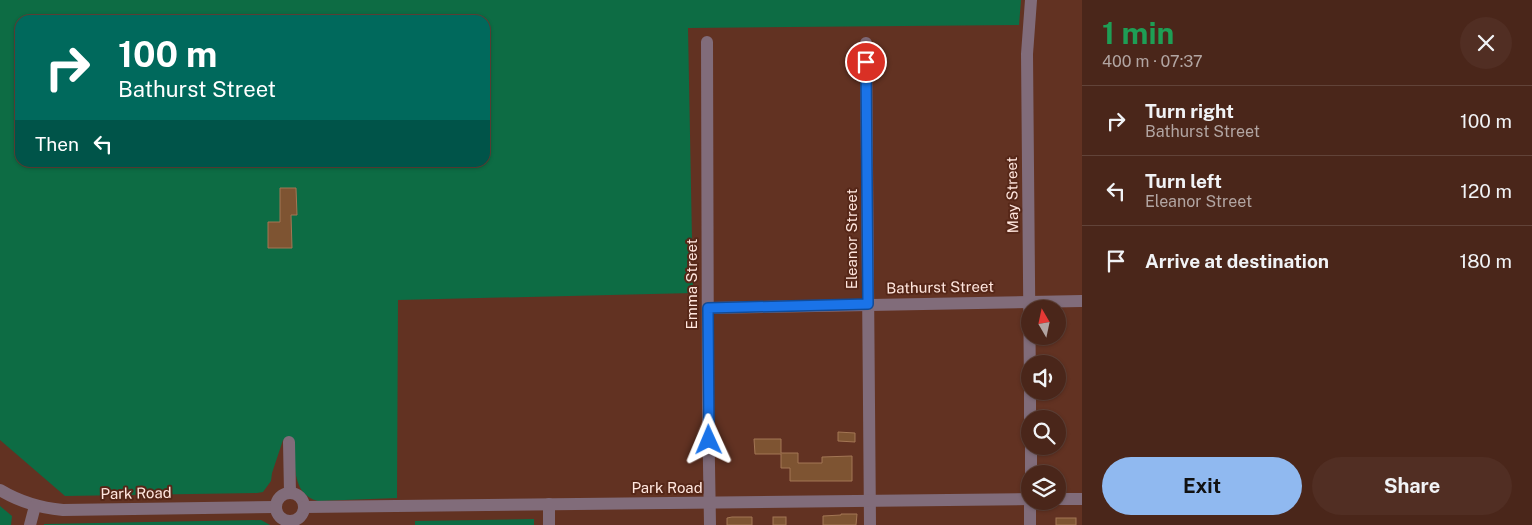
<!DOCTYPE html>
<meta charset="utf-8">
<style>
body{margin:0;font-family:"Public Sans",sans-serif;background:#512e23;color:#f1f3f6;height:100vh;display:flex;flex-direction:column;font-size:19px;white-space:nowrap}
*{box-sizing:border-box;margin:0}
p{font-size:16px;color:#b2a5a2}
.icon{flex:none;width:28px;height:28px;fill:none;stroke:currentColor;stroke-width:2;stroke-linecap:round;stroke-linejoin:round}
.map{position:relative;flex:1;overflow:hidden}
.details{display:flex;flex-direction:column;background:#4a261a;width:450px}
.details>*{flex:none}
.guide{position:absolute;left:15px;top:15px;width:475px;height:152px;border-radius:15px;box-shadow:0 1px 4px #0004,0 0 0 1px #614339;background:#00695c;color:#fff;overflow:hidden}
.needle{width:32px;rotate:351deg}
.fabs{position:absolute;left:1021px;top:300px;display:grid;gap:10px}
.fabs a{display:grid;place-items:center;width:45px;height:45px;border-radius:50%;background:#4a261a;box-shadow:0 1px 4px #0004,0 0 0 1px #614339;font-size:25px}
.pin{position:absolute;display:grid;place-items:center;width:42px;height:42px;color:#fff;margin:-21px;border:2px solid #fff;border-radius:50%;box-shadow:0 1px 5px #0007}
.me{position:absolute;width:55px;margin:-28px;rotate:359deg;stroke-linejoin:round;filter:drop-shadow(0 0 4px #0008)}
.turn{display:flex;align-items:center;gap:18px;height:105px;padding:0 20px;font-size:22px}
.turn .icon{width:65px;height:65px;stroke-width:2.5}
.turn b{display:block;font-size:35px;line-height:42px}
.then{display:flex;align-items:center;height:48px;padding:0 20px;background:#0003;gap:10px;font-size:19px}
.round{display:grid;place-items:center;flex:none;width:52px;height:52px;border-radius:26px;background:#512e23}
.summary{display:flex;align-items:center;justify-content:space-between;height:85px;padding:0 20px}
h1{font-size:30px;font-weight:700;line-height:38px;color:#1e9e55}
.primary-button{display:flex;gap:10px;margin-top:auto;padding:10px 20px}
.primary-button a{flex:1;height:58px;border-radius:30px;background:#90b9f0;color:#111;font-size:20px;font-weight:700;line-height:58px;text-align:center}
.primary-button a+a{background:#512e23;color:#f1f3f6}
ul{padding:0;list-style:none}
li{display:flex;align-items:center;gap:15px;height:70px;padding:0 20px;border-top:1px solid #614339}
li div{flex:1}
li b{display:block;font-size:19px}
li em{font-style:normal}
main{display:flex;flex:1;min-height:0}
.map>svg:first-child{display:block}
.green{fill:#0d6c44;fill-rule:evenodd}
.building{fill:#7e5432;stroke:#a37654}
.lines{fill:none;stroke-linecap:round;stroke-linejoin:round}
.minor{stroke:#816c7a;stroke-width:12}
.route-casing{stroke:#114b97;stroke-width:12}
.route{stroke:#1a73e8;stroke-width:9}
.labels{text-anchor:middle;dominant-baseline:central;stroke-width:4;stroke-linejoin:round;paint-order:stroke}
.street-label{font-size:15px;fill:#ffe6de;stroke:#562718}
</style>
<main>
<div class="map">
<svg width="1082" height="525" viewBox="0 0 1082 525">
<rect width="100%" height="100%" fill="#623222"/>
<g class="green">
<path d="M0,0H1021L1019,25L688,28L693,293L398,300L397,498L318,501C290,494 296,461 293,439L283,440L272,473L271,481L263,492L257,493L65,496L0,440ZM20,20H485V162H20Z"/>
<polygon points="0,506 12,516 11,525 0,525"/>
<polygon points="534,519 534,525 415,525 415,521"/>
<polygon points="261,520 270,525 44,525 44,524"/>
</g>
<g class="building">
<polygon points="280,188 296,188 297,215 291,215 292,248 268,248 268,222 280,222"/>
<polygon points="838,432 855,433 855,442 838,441"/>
<polygon points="754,439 781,439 781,453 798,453 798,463 822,463 822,457 852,456 852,481 790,481 790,468 781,468 781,454 755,454"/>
<polygon points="841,514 857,514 856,525 823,525 823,516 841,515"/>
<polygon points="732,517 752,517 752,525 727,525 727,518"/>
<rect x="773" y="517" width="13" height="8"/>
<rect x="1056" y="518" width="20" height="7"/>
</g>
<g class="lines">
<g class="minor">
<polyline points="707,42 708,405 710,525"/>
<polyline points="866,43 870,525"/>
<polyline points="708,308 1082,301"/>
<polyline points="1030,390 1027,54 1031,0"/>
<polyline points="1030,391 1030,419"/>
<polyline points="289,442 290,493"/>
<polyline points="1031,446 1031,474"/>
<path d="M0,490C20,502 40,508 63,510L275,507"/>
<circle cx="290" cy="507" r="14"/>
<polyline points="1058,499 1082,499"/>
<polyline points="549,504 549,525"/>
<polyline points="304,507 1030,499"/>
<polyline points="30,525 35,506"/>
<polyline points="1030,525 1030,493"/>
</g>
</g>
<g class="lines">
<g class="route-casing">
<polyline id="route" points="709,440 708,308 868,304 866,62"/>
</g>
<use href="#route" class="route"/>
</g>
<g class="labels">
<g class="street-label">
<text transform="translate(1012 195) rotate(-91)">May Street</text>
<text transform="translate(851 239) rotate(-90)">Eleanor Street</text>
<text transform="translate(691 284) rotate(-90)">Emma Street</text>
<text transform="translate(940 287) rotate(-1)">Bathurst Street</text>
<text x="667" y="487">Park Road</text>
<text transform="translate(136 493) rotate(-1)">Park Road</text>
</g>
</g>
</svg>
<div class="fabs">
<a><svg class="needle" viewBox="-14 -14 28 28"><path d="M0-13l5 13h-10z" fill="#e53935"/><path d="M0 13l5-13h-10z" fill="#b2a5a2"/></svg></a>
<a><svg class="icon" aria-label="sound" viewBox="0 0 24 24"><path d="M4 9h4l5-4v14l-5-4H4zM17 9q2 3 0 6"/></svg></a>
<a><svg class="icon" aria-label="search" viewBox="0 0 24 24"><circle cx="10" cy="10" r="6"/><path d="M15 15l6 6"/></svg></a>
<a><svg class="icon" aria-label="layers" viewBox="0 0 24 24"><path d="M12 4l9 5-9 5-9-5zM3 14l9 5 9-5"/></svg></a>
</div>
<div class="pin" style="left:866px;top:62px;background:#d93025"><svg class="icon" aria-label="arrive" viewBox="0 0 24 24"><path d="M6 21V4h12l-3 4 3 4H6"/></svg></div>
<svg class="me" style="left:709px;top:440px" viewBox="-20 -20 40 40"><path d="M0-17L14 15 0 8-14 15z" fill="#1a73e8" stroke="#fff" stroke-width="4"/></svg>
<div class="guide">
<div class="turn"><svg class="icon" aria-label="right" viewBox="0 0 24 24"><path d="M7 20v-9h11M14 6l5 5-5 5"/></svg><div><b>100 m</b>Bathurst Street</div></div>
<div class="then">Then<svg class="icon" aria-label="left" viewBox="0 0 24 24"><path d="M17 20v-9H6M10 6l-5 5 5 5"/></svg></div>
</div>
</div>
<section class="details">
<div class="summary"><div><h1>1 min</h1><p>400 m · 07:37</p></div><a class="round"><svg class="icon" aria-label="close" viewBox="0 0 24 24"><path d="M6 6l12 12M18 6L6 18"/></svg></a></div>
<ul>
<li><svg class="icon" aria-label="right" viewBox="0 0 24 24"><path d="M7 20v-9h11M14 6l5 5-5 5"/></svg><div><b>Turn right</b><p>Bathurst Street</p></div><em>100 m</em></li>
<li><svg class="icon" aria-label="left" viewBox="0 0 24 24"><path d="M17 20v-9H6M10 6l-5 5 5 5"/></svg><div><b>Turn left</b><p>Eleanor Street</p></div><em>120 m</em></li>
<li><svg class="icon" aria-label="arrive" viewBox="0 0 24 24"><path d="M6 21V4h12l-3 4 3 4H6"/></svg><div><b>Arrive at destination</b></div><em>180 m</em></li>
</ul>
<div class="primary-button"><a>Exit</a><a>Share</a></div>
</section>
</main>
